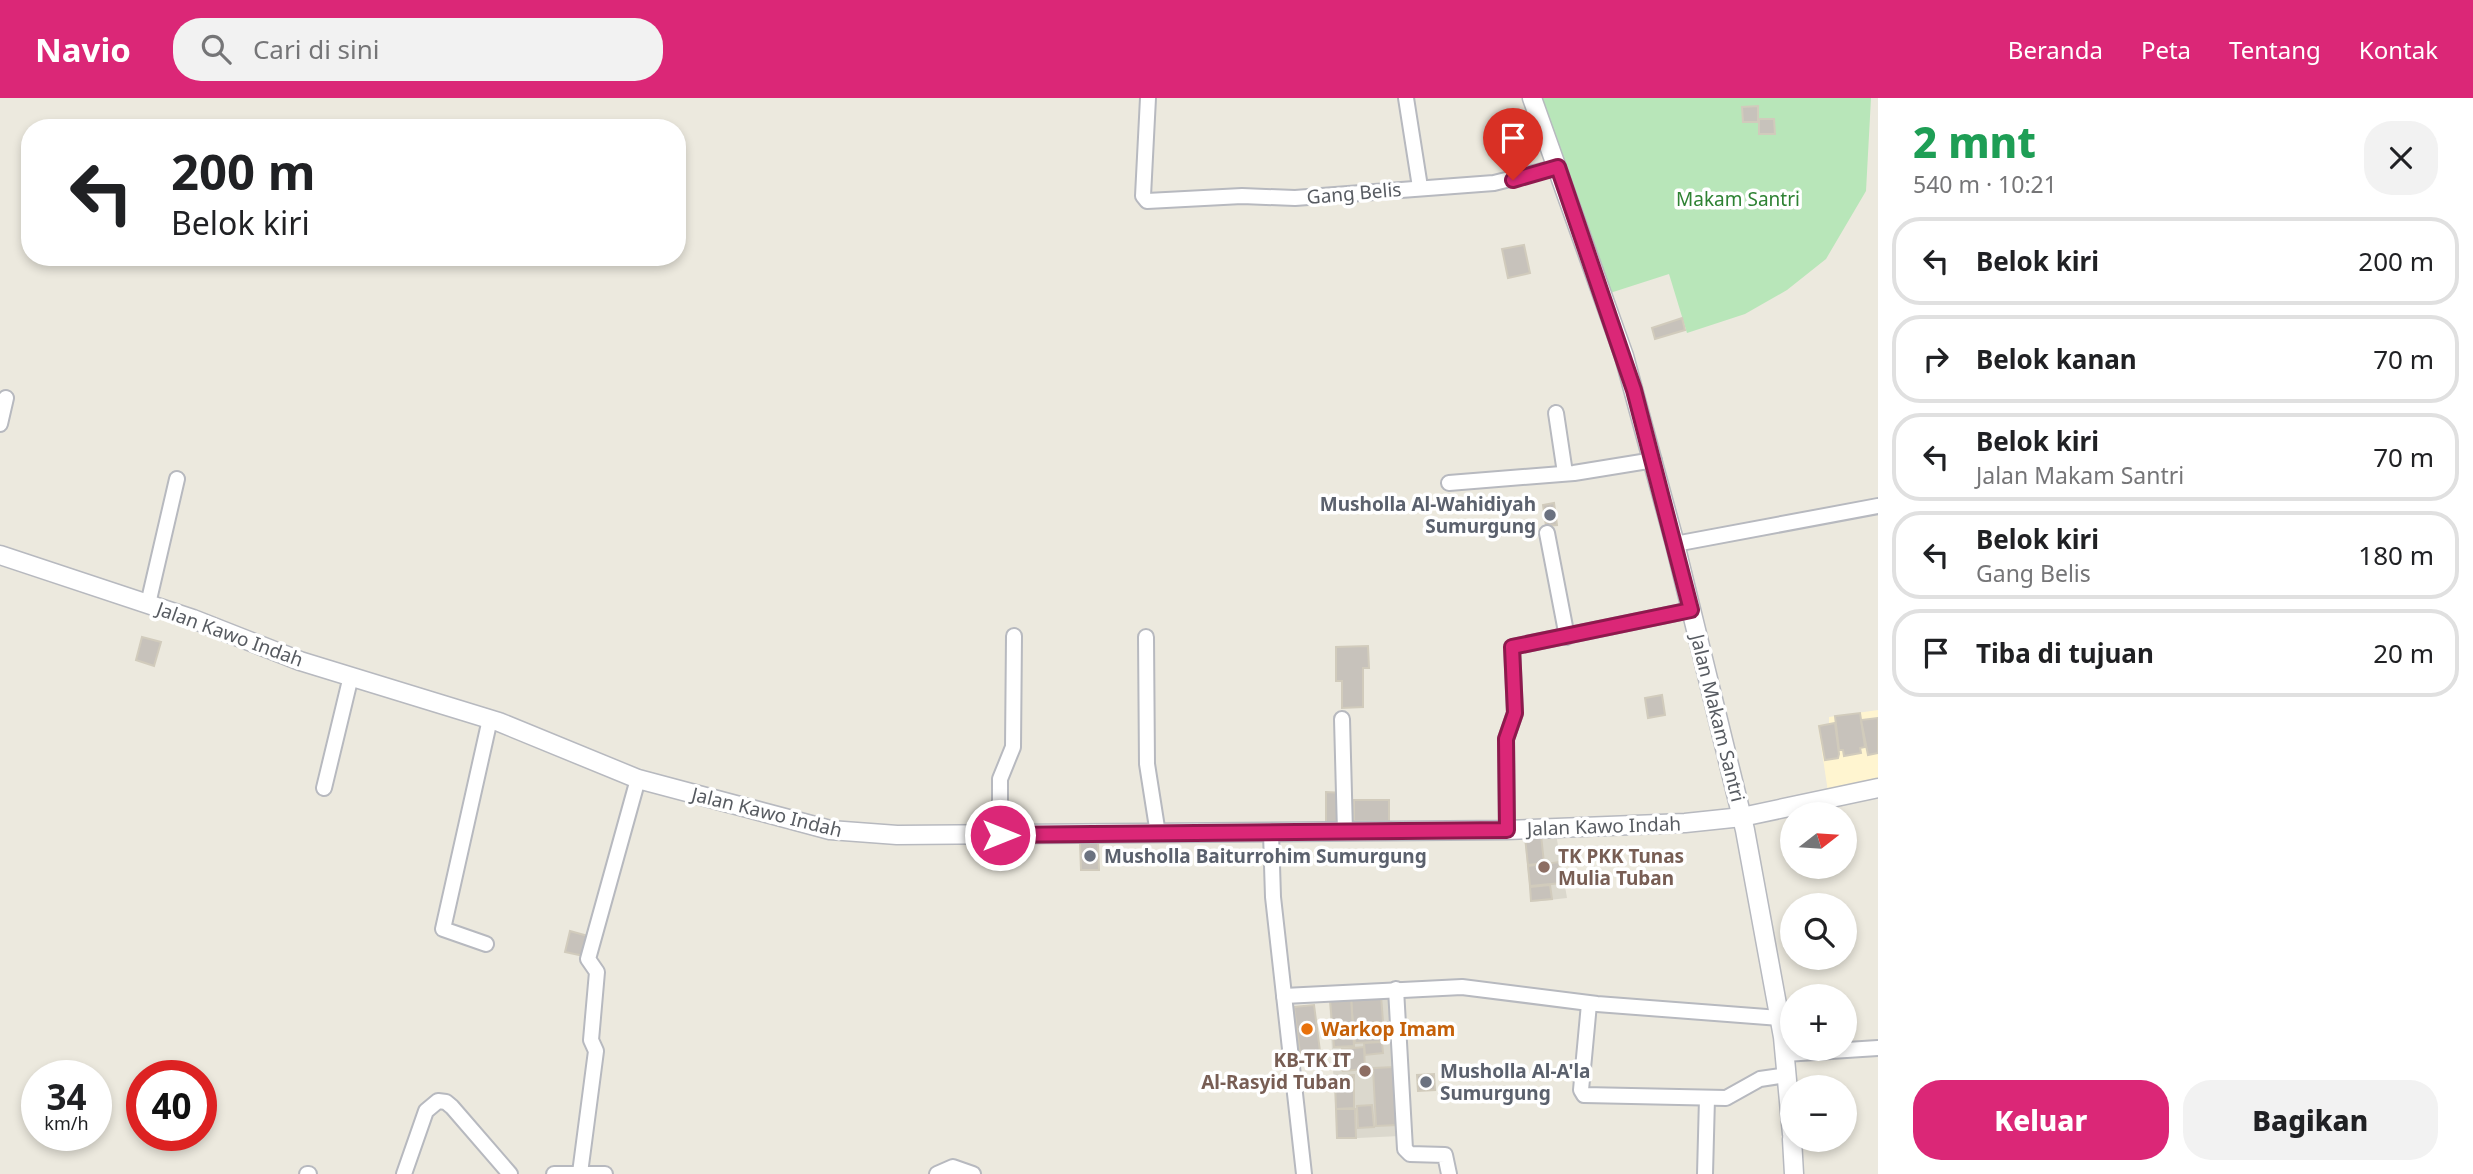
<!DOCTYPE html>
<html lang="id">
<meta charset="utf-8">
<style>
body{margin:0;font-family:"Noto Sans",sans-serif;background:#f2f2f2;color:#202124;height:100vh;display:flex;flex-direction:column;font-size:26px;white-space:nowrap}
*{box-sizing:border-box;margin:0}
p{font-size:23px;color:#757577}
.icon{flex:none;width:38px;height:38px;fill:none;stroke:currentColor;stroke-width:2;stroke-linecap:round;stroke-linejoin:round}
.map{position:relative;flex:1;overflow:hidden}
.side{display:flex;flex-direction:column;background:#fff;width:595px}
.side>*{flex:none}
.hud{position:absolute;left:21px;top:21px;width:665px;height:147px;border-radius:28px;box-shadow:0 4px 10px #0003;background:#fff;color:#202124;overflow:hidden}
.needle{width:46px;rotate:73deg}
.controls{position:absolute;left:1780px;top:704px;display:grid;gap:14px}
.controls a{display:grid;place-items:center;width:77px;height:77px;border-radius:50%;background:#fff;box-shadow:0 4px 10px #0003;font-size:35px}
.speed{position:absolute;left:21px;top:962px;display:flex;gap:14px;font-size:35px;font-weight:700;text-align:center}
.speed>*{display:grid;place-content:center;width:91px;height:91px;border-radius:50%;background:#fff;box-shadow:0 4px 10px #0003;line-height:1}
.speed small{font-size:18px;font-weight:400}
.speed .limit{border:10px solid #d22;background:#fff;color:#111}
.pin{position:absolute;display:grid;place-items:center;width:60px;height:60px;color:#fff;margin:-72px -30px;border-radius:50% 50% 50% 0;rotate:-45deg;box-shadow:0 0 7px #0007}
.pin .icon{rotate:45deg}
.me{position:absolute;width:77px;margin:-38px;rotate:90deg;stroke-linejoin:round;filter:drop-shadow(0 0 5px #0008)}
.turn{display:flex;align-items:center;gap:24px;height:147px;padding:0 35px;font-size:32px}
.turn .icon{width:91px;height:91px;stroke-width:2.5}
.turn b{display:block;font-size:49px;line-height:60px}
.round{display:grid;place-items:center;flex:none;width:74px;height:74px;border-radius:28px;background:#f2f2f2}
.summary{display:flex;align-items:center;justify-content:space-between;height:119px;padding:0 35px}
h1{font-size:42px;font-weight:800;line-height:52px;color:#1e9e55}
.primary-button{display:flex;gap:14px;margin-top:auto;padding:14px 35px}
.primary-button a{flex:1;height:80px;border-radius:28px;background:#db2777;color:#fff;font-size:28px;font-weight:800;line-height:80px;text-align:center}
.primary-button a+a{background:#f2f2f2;color:#202124}
ul{padding:0;list-style:none}
li{display:flex;align-items:center;gap:21px;height:88px;margin:0 14px 10px;padding:0 21px;border:4px solid #e0e0e0;border-radius:28px}
li div{flex:1}
li b{display:block;font-size:26px}
li em{font-style:normal}
header{display:flex;align-items:center;gap:42px;box-sizing:border-box;height:98px;padding:0 35px;background:#db2777;color:#fff}
header strong{font-size:33px}
nav{display:flex;gap:38px;margin-inline-start:auto;font-size:24px}
.search{width:490px;height:63px;background:#f2f2f2;display:flex;align-items:center;gap:18px;box-sizing:border-box;padding:0 24px;border-radius:28px;color:#757577;font-size:26px}
main{display:flex;flex:1;min-height:0}
.map>svg:first-child{display:block}
.commercial{fill:#fff5d0}
.education{fill:#dbd8cd}
.green{fill:#b8e6b9}
.building{fill:#c7c2bb;stroke:#d1cbbc;stroke-width:2}
.lines{fill:none;stroke-linecap:round;stroke-linejoin:round}
.minor-casing{stroke:#b7b9bf;stroke-width:18}
.tertiary-casing{stroke:#b7b9bf;stroke-width:21}
.minor{stroke:#fff;stroke-width:14}
.tertiary{stroke:#fff;stroke-width:18}
.route-casing{stroke:#8e194d;stroke-width:18}
.route{stroke:#db2777;stroke-width:12}
.worship-dot{fill:#6b7280;stroke:#fff;stroke-width:2.5}
.education-dot{fill:#8d6e63;stroke:#fff;stroke-width:2.5}
.food-dot{fill:#e8710a;stroke:#fff;stroke-width:2.5}
.labels{text-anchor:middle;dominant-baseline:central;stroke-width:7;stroke-linejoin:round;paint-order:stroke}
.street-label{font-size:19px;fill:#575b61;stroke:#fff}
.park-label{font-size:19px;fill:#2e8233;stroke:#fff}
.worship-label{font-size:19px;font-weight:bold;fill:#5b616d;stroke:#fff;text-anchor:start}
.education-label{font-size:19px;font-weight:bold;fill:#785e54;stroke:#fff;text-anchor:start}
.food-label{font-size:19px;font-weight:bold;fill:#c56008;stroke:#fff;text-anchor:start}
</style>
<header>
<strong>Navio</strong>
<div class="search"><svg class="icon" aria-label="search" viewBox="0 0 24 24"><circle cx="10" cy="10" r="6"/><path d="M15 15l6 6"/></svg>Cari di sini</div>
<nav><a>Beranda</a><a>Peta</a><a>Tentang</a><a>Kontak</a></nav>
</header>
<main>
<div class="map">
<svg width="1878" height="1076" viewBox="0 0 1878 1076">
<rect width="100%" height="100%" fill="#ece9de"/>
<polygon class="commercial" points="1878,612 1878,684 1828,694 1818,627 1829,626 1829,619"/>
<g class="education">
<polygon points="1556,736 1567,800 1531,804 1524,737"/>
<polygon points="1390,896 1400,1038 1337,1041 1329,900"/>
</g>
<polygon class="green" points="1540,0 1871,0 1866,93 1826,161 1787,192 1745,216 1687,235 1669,176 1610,195"/>
<g class="building">
<polygon points="1758,8 1758,24 1743,24 1742,9"/>
<polygon points="1759,21 1774,21 1775,36 1759,36"/>
<polygon points="1524,147 1530,175 1508,180 1502,151"/>
<polygon points="1682,220 1685,232 1655,241 1652,230"/>
<polygon points="1554,405 1557,427 1546,428 1543,407"/>
<polygon points="142,539 161,544 154,568 136,562"/>
<polygon points="1368,548 1369,570 1363,570 1363,609 1342,610 1342,583 1336,583 1336,549"/>
<polygon points="1662,597 1665,617 1648,620 1645,600"/>
<polygon points="1860,615 1865,649 1860,650 1861,655 1844,658 1843,652 1839,652 1835,618"/>
<polygon points="1878,620 1878,655 1868,657 1861,622"/>
<polygon points="1835,625 1839,656 1838,660 1825,662 1819,628"/>
<polygon points="1326,694 1343,695 1343,725 1326,725"/>
<rect x="1354" y="702" width="35" height="21"/>
<polygon points="1541,737 1544,765 1528,767 1525,739"/>
<polygon points="1080,744 1098,744 1099,772 1081,772"/>
<polygon points="1559,764 1562,785 1530,788 1528,768"/>
<polygon points="1550,787 1552,801 1531,803 1530,789"/>
<polygon points="570,833 588,838 584,858 565,854"/>
<polygon points="1381,897 1383,924 1353,926 1351,900"/>
<polygon points="1351,899 1354,948 1334,949 1330,901"/>
<polygon points="1314,907 1320,953 1300,955 1294,909"/>
<polygon points="1388,924 1390,943 1355,945 1353,926"/>
<polygon points="1382,944 1383,955 1365,957 1364,945"/>
<polygon points="1364,949 1365,971 1343,973 1342,951"/>
<polygon points="1395,969 1398,1027 1376,1028 1373,970"/>
<polygon points="1434,976 1435,992 1418,993 1417,977"/>
<polygon points="1354,977 1354,1010 1336,1011 1335,978"/>
<polygon points="1372,1007 1374,1029 1358,1030 1357,1008"/>
<polygon points="1336,1011 1355,1011 1356,1040 1337,1040"/>
</g>
<g class="lines">
<g class="minor-casing">
<g id="minor">
<polyline points="1148,0 1143,98 1147,103 1242,98 1295,100 1494,85 1558,69"/>
<polyline points="1406,0 1420,89"/>
<polyline points="1556,315 1565,375"/>
<polyline points="0,326 6,300"/>
<polyline points="1449,385 1574,375 1654,362"/>
<polyline points="1547,435 1567,539"/>
<polyline points="1675,446 1878,408"/>
<polyline points="148,506 177,381"/>
<polyline points="1146,539 1147,666 1158,736"/>
<polyline points="1342,621 1345,734"/>
<polyline points="324,690 351,578"/>
<polyline points="1507,732 1506,641 1515,615 1512,549 1691,512"/>
<polyline points="1271,735 1273,799 1304,1076"/>
<polyline points="1000,737 1000,681 1013,649 1014,538"/>
<polyline points="486,846 443,831 490,621"/>
<polyline points="1396,891 1405,1051 1410,1056 1445,1057 1449,1076"/>
<polyline points="1284,898 1462,889 1597,906 1780,920"/>
<polyline points="1589,906 1581,992 1584,997 1726,1000 1760,981 1787,977"/>
<polyline points="1785,956 1878,950"/>
<polyline points="580,1075 596,953 591,942 597,874 588,861 638,681"/>
<polyline points="307,1076 309,1076"/>
<polyline points="404,1076 426,1013 438,1003 446,1004 452,1009 510,1076"/>
<polyline points="554,1076 605,1076"/>
<polyline points="937,1076 953,1069 973,1076"/>
<polyline points="1705,1076 1707,1000"/>
</g>
</g>
<g class="tertiary-casing">
<g id="tertiary">
<polyline points="1532,0 1624,258 1675,446 1745,732 1783,939 1792,1036"/>
<polyline points="0,457 193,521 300,563 499,624 638,681 830,732 897,737 1507,732 1685,725 1742,719 1878,690"/>
<polyline points="1792,1041 1794,1076"/>
</g>
</g>
<use href="#minor" class="minor"/>
<use href="#tertiary" class="tertiary"/>
</g>
<g class="lines">
<g class="route-casing">
<polyline id="route" points="1000,737 1507,732 1506,641 1515,615 1512,549 1691,512 1634,292 1558,69 1513,82"/>
</g>
<use href="#route" class="route"/>
</g>
<g class="worship-dot">
<circle cx="1550" cy="417" r="7"/>
<circle cx="1090" cy="758" r="7"/>
<circle cx="1426" cy="984" r="7"/>
</g>
<g class="education-dot">
<circle cx="1544" cy="769" r="7"/>
<circle cx="1365" cy="973" r="7"/>
</g>
<circle class="food-dot" cx="1307" cy="931" r="7"/>
<g class="labels">
<g class="street-label">
<text transform="translate(1354 95) rotate(-5)">Gang Belis</text>
<text transform="translate(230 536) rotate(20)">Jalan Kawo Indah</text>
<text transform="translate(1718 620) rotate(76)">Jalan Makam Santri</text>
<text transform="translate(767 714) rotate(14)">Jalan Kawo Indah</text>
<text transform="translate(1604 728) rotate(-2)">Jalan Kawo Indah</text>
</g>
<g class="park-label">
<text x="1738" y="101">Makam Santri</text>
</g>
<g class="worship-label">
<text x="1536" y="406" text-anchor="end">Musholla Al-Wahidiyah<tspan x="1536" dy="22">Sumurgung</tspan></text>
<text x="1104" y="758">Musholla Baiturrohim Sumurgung</text>
<text x="1440" y="973">Musholla Al-A'la<tspan x="1440" dy="22">Sumurgung</tspan></text>
</g>
<g class="education-label">
<text x="1558" y="758">TK PKK Tunas<tspan x="1558" dy="22">Mulia Tuban</tspan></text>
<text x="1351" y="962" text-anchor="end">KB-TK IT<tspan x="1351" dy="22">Al-Rasyid Tuban</tspan></text>
</g>
<g class="food-label">
<text x="1321" y="931">Warkop Imam</text>
</g>
</g>
</svg>
<div class="controls">
<a><svg class="needle" viewBox="-14 -14 28 28"><path d="M0-13l5 13h-10z" fill="#e53935"/><path d="M0 13l5-13h-10z" fill="#757577"/></svg></a>
<a><svg class="icon" aria-label="search" viewBox="0 0 24 24"><circle cx="10" cy="10" r="6"/><path d="M15 15l6 6"/></svg></a>
<a>+</a>
<a>−</a>
</div>
<div class="speed"><div>34<small>km/h</small></div><div class="limit">40</div></div>
<div class="pin" style="left:1513px;top:82px;background:#d93025"><svg class="icon" aria-label="arrive" viewBox="0 0 24 24"><path d="M6 21V4h12l-3 4 3 4H6"/></svg></div>
<svg class="me" style="left:1000px;top:737px" viewBox="-20 -20 40 40"><circle r="17" fill="#db2777" stroke="#fff" stroke-width="3"/><path d="M0-11L8 9 0 5-8 9z" fill="#fff"/></svg>
<div class="hud">
<div class="turn"><svg class="icon" aria-label="left" viewBox="0 0 24 24"><path d="M17 20v-9H6M10 6l-5 5 5 5"/></svg><div><b>200 m</b>Belok kiri</div></div>
</div>
</div>
<section class="side">
<div class="summary"><div><h1>2 mnt</h1><p>540 m · 10:21</p></div><a class="round"><svg class="icon" aria-label="close" viewBox="0 0 24 24"><path d="M6 6l12 12M18 6L6 18"/></svg></a></div>
<ul>
<li><svg class="icon" aria-label="left" viewBox="0 0 24 24"><path d="M17 20v-9H6M10 6l-5 5 5 5"/></svg><div><b>Belok kiri</b></div><em>200 m</em></li>
<li><svg class="icon" aria-label="right" viewBox="0 0 24 24"><path d="M7 20v-9h11M14 6l5 5-5 5"/></svg><div><b>Belok kanan</b></div><em>70 m</em></li>
<li><svg class="icon" aria-label="left" viewBox="0 0 24 24"><path d="M17 20v-9H6M10 6l-5 5 5 5"/></svg><div><b>Belok kiri</b><p>Jalan Makam Santri</p></div><em>70 m</em></li>
<li><svg class="icon" aria-label="left" viewBox="0 0 24 24"><path d="M17 20v-9H6M10 6l-5 5 5 5"/></svg><div><b>Belok kiri</b><p>Gang Belis</p></div><em>180 m</em></li>
<li><svg class="icon" aria-label="arrive" viewBox="0 0 24 24"><path d="M6 21V4h12l-3 4 3 4H6"/></svg><div><b>Tiba di tujuan</b></div><em>20 m</em></li>
</ul>
<div class="primary-button"><a>Keluar</a><a>Bagikan</a></div>
</section>
</main>
